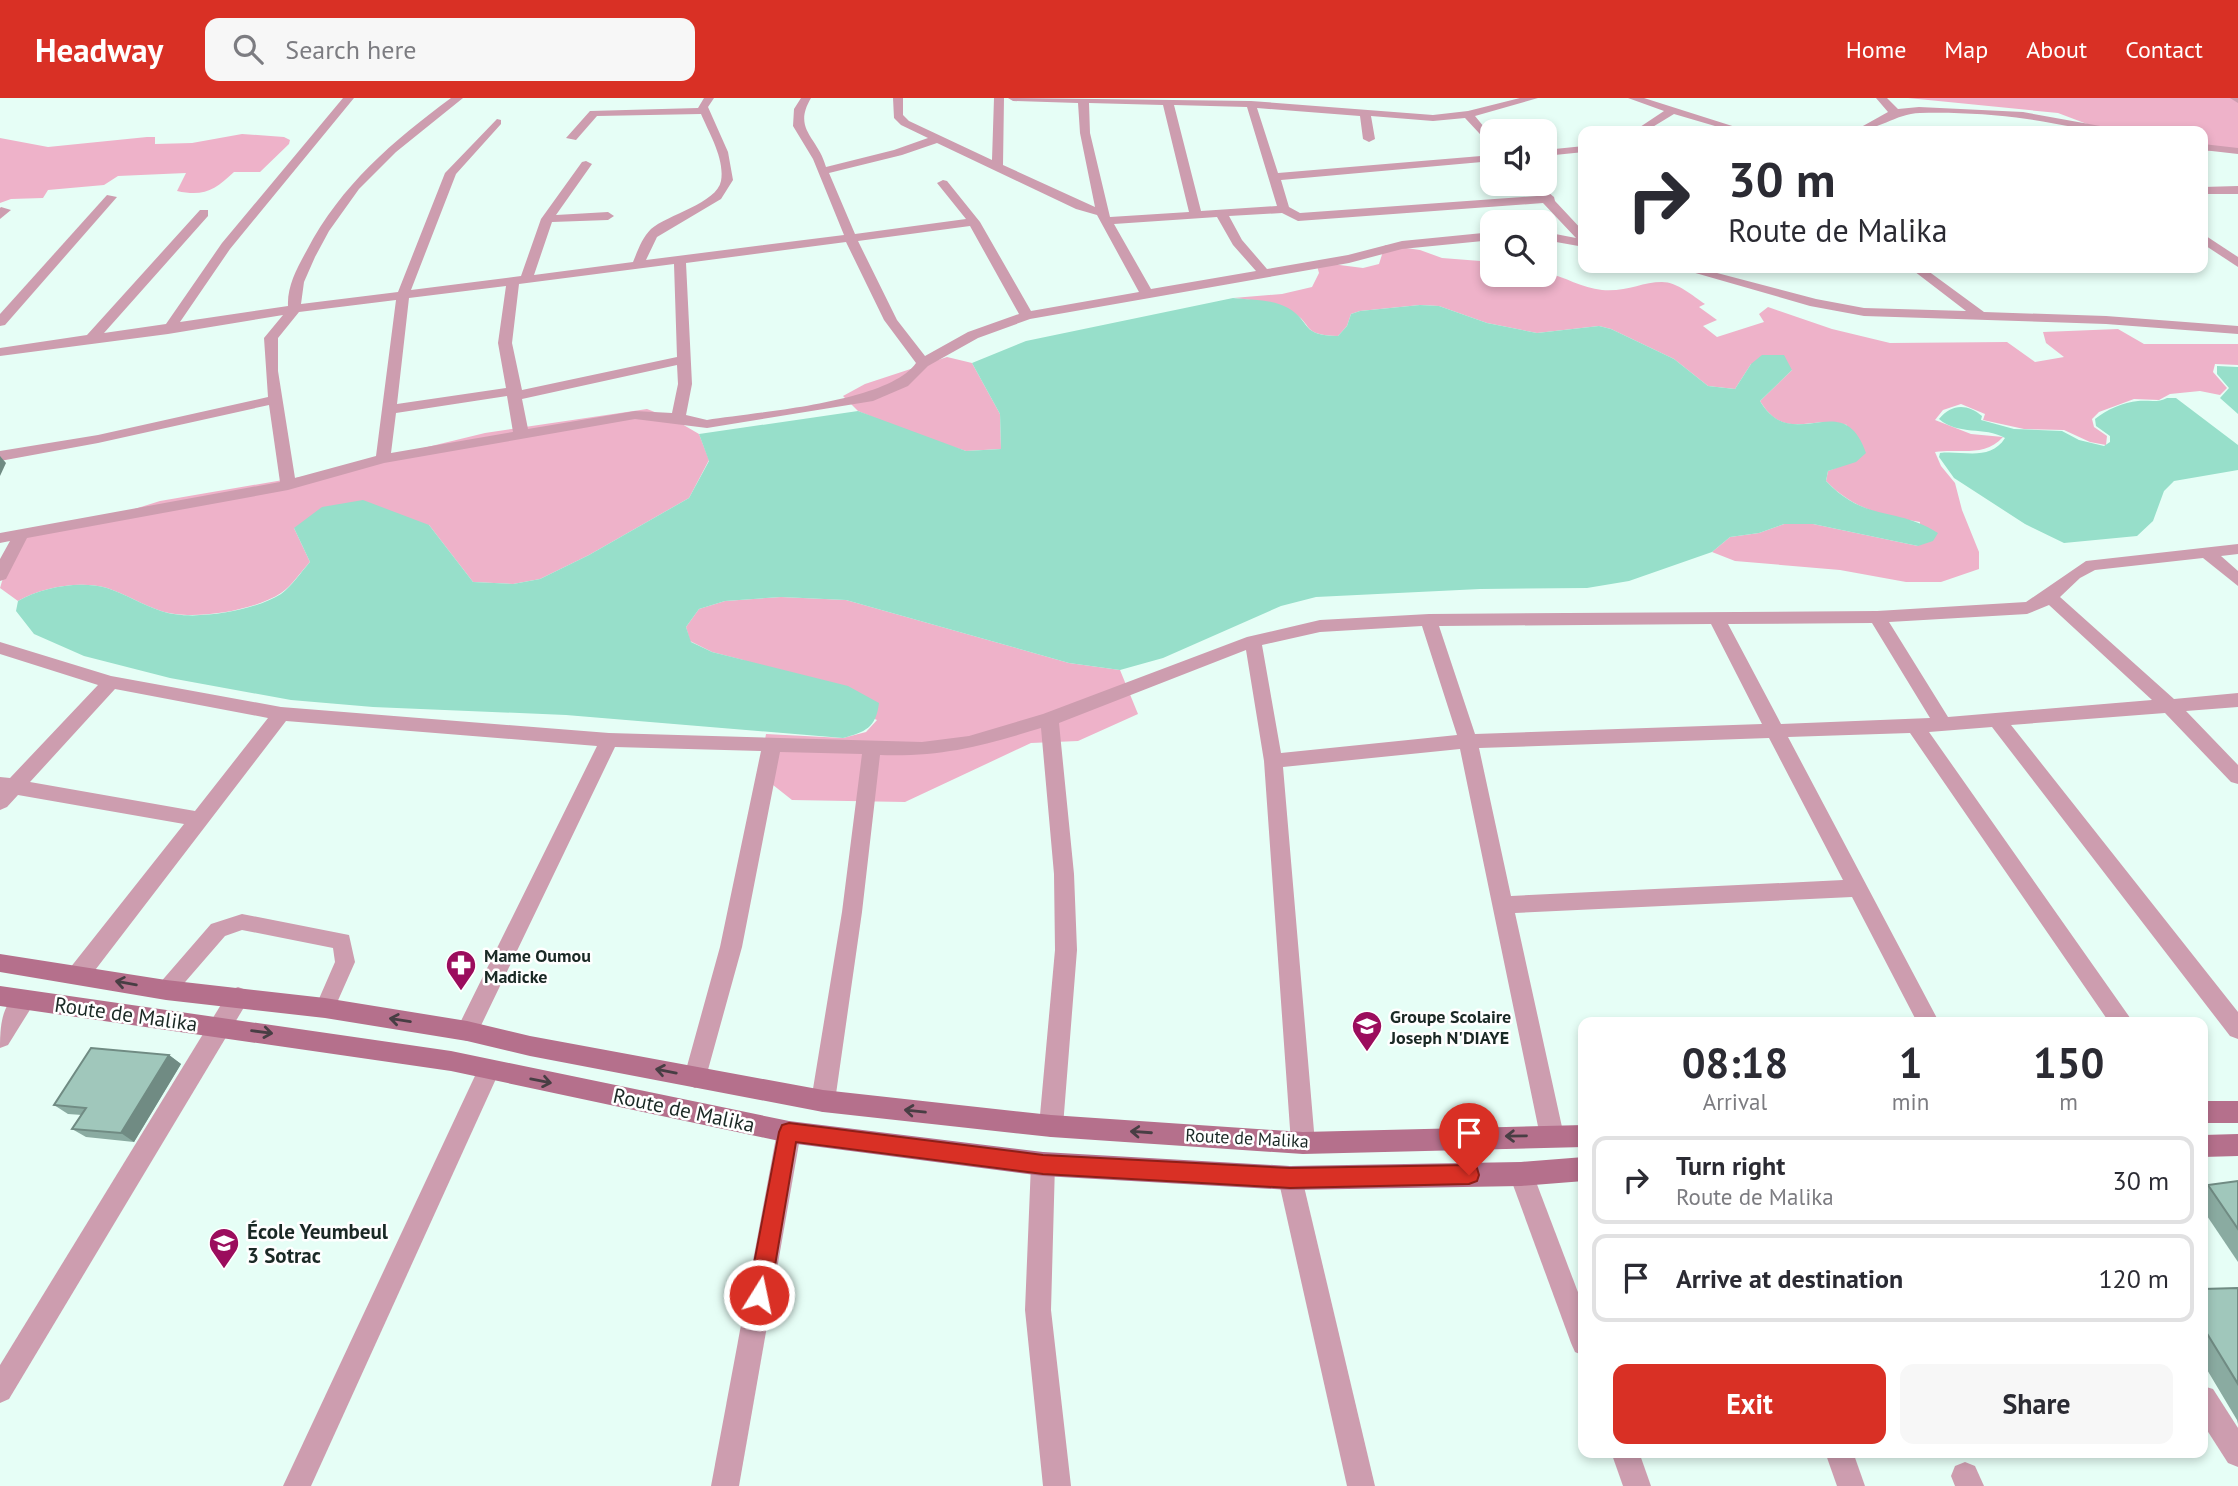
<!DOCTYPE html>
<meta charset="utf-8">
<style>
body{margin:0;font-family:"PT Sans",sans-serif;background:#f7f7f7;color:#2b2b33;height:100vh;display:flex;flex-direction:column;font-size:26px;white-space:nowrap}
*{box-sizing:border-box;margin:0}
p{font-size:23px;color:#7c7c81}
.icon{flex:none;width:38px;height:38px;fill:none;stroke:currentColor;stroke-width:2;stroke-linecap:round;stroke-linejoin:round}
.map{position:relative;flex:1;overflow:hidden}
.panel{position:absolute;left:1578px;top:919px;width:630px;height:441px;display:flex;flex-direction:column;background:#fff;border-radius:14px;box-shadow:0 4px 10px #0003}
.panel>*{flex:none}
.guide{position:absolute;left:1578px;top:28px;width:630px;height:147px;border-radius:14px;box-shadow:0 4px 10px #0003;background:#fff;color:#2b2b33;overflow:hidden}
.tools{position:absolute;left:1480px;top:21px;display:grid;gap:14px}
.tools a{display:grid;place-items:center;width:77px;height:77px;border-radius:14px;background:#fff;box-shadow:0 4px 10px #0003;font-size:35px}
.pin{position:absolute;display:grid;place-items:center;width:60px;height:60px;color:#fff;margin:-72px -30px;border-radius:50% 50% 50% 0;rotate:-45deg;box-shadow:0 0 7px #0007}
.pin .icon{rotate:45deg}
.me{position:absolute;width:77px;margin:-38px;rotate:10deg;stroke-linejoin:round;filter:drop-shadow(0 0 5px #0008)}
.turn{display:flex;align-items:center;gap:24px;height:147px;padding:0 35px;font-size:32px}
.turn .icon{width:91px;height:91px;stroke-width:2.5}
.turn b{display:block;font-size:49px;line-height:60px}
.eta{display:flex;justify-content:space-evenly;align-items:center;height:119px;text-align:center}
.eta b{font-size:42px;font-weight:600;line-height:49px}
.button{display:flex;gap:14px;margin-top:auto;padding:14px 35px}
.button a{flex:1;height:80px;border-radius:14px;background:#d93025;color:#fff;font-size:28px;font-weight:600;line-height:80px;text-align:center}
.button a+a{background:#f7f7f7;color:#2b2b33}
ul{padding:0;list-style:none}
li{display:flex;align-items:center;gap:21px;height:88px;margin:0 14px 10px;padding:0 21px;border:4px solid #e1e1e2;border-radius:14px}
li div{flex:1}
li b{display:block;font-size:26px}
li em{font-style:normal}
header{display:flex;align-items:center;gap:42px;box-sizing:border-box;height:98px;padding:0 35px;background:#d93025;color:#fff}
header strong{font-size:33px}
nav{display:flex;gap:38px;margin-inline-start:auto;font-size:24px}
.search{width:490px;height:63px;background:#f7f7f7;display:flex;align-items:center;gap:18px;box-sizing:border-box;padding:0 24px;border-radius:14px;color:#7c7c81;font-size:26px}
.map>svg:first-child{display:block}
.green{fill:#eeb2c9}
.water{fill:#97dfca}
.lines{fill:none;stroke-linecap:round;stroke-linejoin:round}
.service{fill:#cd9daf;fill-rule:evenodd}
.minor{fill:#cd9daf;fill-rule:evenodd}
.secondary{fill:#b5708c;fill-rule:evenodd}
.wall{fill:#8aaba1}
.shaded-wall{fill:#708b83}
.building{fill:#a0c7bb;stroke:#708b83;stroke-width:2}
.oneway{stroke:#483e44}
.route{fill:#d93025;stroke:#8d1f18;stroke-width:2}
.labels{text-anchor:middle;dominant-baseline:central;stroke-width:5;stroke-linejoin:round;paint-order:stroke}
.poi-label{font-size:18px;font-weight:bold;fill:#1a2925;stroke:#fff;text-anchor:start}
.street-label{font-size:18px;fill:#1a2925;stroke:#fff}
.near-street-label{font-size:21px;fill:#1a2925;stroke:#fff}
.near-poi-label{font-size:21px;font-weight:bold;fill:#1a2925;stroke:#fff;text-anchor:start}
</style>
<header>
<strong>Headway</strong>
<div class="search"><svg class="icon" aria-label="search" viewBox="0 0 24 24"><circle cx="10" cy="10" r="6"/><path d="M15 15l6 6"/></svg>Search here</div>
<nav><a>Home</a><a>Map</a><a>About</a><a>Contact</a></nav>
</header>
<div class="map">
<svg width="2238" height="1388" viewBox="0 0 2238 1388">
<rect width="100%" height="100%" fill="#e6fef6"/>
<g class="green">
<polygon points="1908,0 2238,0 2238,51 2203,53 2203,33 2090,33 2087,26 2058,15"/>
<path d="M242,36L284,39L290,42L289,46L260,74H234C215,92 204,99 177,93L186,75L118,78L104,87L48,92L43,100L11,101L0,105V40L48,49L147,39H155V46L192,45Z"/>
<path d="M1385,147L1420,152L1442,160L1493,164V177H1545V174C1565,179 1582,190 1602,192C1627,194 1642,184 1662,184C1677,184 1693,198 1705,206L1699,209L1717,222L1703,228L1717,239L1764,224L1759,216L1768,209L1832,231L1890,245L2007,244L2035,264L2064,259L2046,245L2043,234L2118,231L2144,246H2238V267L2215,266L2213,274L2227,290L2220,297L2200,293L2170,296L2159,302L2134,301L2099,314L2092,321L2094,329L2107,338L2106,347L2090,344L2064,332L2024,331L1983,322L1985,316L1961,306L1943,312L1935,322L1971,336L2003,339C1984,360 1959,350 1935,354L1941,368L1955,385L1962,412L1979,454V471L1941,484H1906L1840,472L1735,463L1712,454L1730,439L1759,435L1784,426H1813L1918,448L1920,424C1883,418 1853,411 1826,383L1828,373L1841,368L1847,327C1810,316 1785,344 1760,303L1792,272L1751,266L1735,291L1708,288L1674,261L1611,231L1599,228L1537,235L1487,225L1439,208L1420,207L1360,213L1351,216L1347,228L1338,238C1300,237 1314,226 1292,214C1273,204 1254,202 1233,200L1282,196L1312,189L1319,175L1316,164L1363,170L1379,166Z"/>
<polygon points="947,259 972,265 1000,316 1001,351 966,353 916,337 858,313 843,298 865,286"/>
<path d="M647,311L675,322L699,336L709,362L689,400L589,457L540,481L513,486L473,484L429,427L294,430L310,464C301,473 292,488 281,495C254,513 192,523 161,513C143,507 125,496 107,490C80,482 42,489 18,503L0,490L9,460L33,429L74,430L160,403L312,377L485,335Z"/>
<polygon points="781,499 846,502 1069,565 1120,572 1138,616 1078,643 1031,645 905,704 792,702 759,676 766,636 843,640 866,634 877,622 743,562 712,554 690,543 686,529 699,511 725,503"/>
</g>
<g class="water">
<path d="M1233,200C1250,202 1273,201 1288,210C1312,224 1300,238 1338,238L1347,228L1351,216L1360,213L1420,207L1439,208L1487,225L1537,235L1599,228L1611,231L1674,261L1708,288L1735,291L1751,266L1762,257H1784L1792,272L1760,303C1793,359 1843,287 1866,355L1856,364L1828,373L1826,383C1866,425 1896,408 1938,435L1933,443L1918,448L1813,426H1784L1759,435L1730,439L1712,454L1629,483L1587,490L1480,491L1316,499L1281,508L1163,560L1120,572L1069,565L846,502L781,499L725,503L699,511L686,529L691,544L712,554L848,588L879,605C876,630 865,634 843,640L566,617L373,609L291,602L170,580L84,558L34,536L16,513L18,503C42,489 80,482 107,490C125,496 143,507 161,513C192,524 254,513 281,496C292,488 301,474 310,464L294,430L322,409L363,402L429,427L473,484L513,486L540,481L589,457L689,400L709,363L699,336L858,313L966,353L1001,351L1000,316L972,265L1026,243Z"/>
<polygon points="2217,268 2238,269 2238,316 2220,300 2229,290 2217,276"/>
<path d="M2167,300H2176L2238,347V372L2174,383L2164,393L2153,423L2137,438L2064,445L2025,426L1954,380L1939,359L1940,355C1962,352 1990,364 2005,340C1984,328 1959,338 1939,321C1951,306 1967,305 1982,318L1981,322L2014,331L2062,333L2079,342L2104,348L2110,344V338L2096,328L2095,321C2106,312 2124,304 2138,303C2148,302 2158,305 2167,300Z"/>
</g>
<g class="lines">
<polygon class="service" points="242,816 349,837 355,864 332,916 325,919 318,916 315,910 335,864 333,850 242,832 225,838 173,898 166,901 159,898 156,892 159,886 211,826"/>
<g class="minor">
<path d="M343,0H354L230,151L180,224L288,208C287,188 297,170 307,152C341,87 393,43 451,0H463L396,54L359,91L329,133L315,159L304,184L301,206L398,194L445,75L497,21L501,22V26L456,76L411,192L521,178L541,121L582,64L586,63L592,66L556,117L608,114L614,118L608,122L552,124L534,177L633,164C638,152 642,140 651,131C667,117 717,105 721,83C725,61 709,35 701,16L597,18L576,42L566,40L590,13L698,10L704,0H714L708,9L728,54L733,82L721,101L657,139L646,162L844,137L813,61L793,28L794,11L801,0H811C792,32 818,39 826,69L894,52L928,40L901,27L894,20L893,0H903V17L909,23L992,62L994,0H1004L1003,67L1095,109L1080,35L1078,5L1013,3L1008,0L1251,3L1433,17L1468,13L1520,0H1538L1475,18L1493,40V50L1465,20L1433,23L1371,18L1375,41L1369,44L1363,41L1360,18L1257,10L1278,75L1493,57V63L1281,82L1289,109L1300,115L1537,98L1526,86H1538L1554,99L1555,103L1584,134V149L1545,142V134L1576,140L1543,105L1298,123L1282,115L1229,118L1242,142L1267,171L1348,157L1402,143L1493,134V142L1402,151L1349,165L1030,221L978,240L928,268L908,288L873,303L707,330L635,321L384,365L288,392L27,440L6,481L0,483V461L10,443L0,445V435L280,384L269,307L98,345L0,363V353L98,337L268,299L264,240L283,217L168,236L0,258V250L87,237L200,112H208V118L104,235L166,226L222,145ZM1089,5L1163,7L1189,114L1110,119L1090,35ZM1174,7L1247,9L1277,108L1201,113ZM937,45L1076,111L1097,117L1139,194L1031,213L980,124L947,83L943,82L937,85L966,121L855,136L829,75L902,57ZM1217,119L1233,147L1256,173L1151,191L1114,126ZM970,128L1019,216L968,234L925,258L897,222L858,143ZM846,144L884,222L916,265C888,305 756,314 707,322L686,317L692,286L686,165ZM674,166L677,259L522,292L512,245L519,186ZM506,188L498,245L506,290L397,306L409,200ZM396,202L376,358L295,380L278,273V240L299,214ZM677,267L678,286L672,315L635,313L528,331L522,301ZM507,298L513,334L391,355L396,315Z"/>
<polygon points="1628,0 1644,0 1748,33 1732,33 1674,16 1646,33 1634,33 1664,13"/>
<path d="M1876,0H1887L1898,11L1919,9L2023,14L2128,33C2095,35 2061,26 2027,21C1993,16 1954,14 1920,15C1895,16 1877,33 1854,33L1888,14Z"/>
<polygon points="2230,0 2238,0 2238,5"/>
<polygon points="2203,46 2238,50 2238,56 2203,52"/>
<polygon points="1584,48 1584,54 1545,58 1545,52"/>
<polygon points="2238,88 2238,96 2203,96 2203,89"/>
<polygon points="107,97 117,99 5,227 0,228 0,216"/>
<polygon points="1,109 11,112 0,121 0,110"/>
<polygon points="2203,136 2238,159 2238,169 2203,146"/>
<polygon points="1678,170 1698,170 1816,201 1864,210 1966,213 1910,170 1924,170 1984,214 2106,218 2238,228 2238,236 2106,226 1864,218 1810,208"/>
<path d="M2238,446V456L2221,458L2238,473V488L2203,460L2095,472L2080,480L2060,499L2174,601L2238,595V609L2186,613L2238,667V686L2231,684L2165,615L2011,627L2238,914V941L2230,938L1992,629L1929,634L2133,924H2109L1910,635L1788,639L1939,924H1917L1852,799L1515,815L1564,1038L1560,1046L1552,1049L1544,1046L1540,1038L1460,651L1283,669L1315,1045L1311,1053L1303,1056L1295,1053L1291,1045L1264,663L1246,552L1059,625L1074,776L1077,852L1063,1028L1059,1036L1051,1039L1043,1036L1039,1028L1055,852L1054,776L1041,630C982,648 942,659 880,657L862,814L835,1003L831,1011L823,1014L815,1011L811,1003L842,814L862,656L780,654L742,849L706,979L703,986L695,990L687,986L684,979L720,849L761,653L615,649L475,940L467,943L459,940L456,933L597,648L286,623L86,884L78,886L70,884L67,877L70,870L184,726L18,697L7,709L0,712V679L10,680L98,587L0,556V544L111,578L281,609L609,635L922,644L969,638L1043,616L1247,539L1320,522L1429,516L1877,513L2026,504L2086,463ZM2049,507L2152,602L1948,619L1889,524L2027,516ZM1872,525L1930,620L1781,626L1728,526ZM1711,526L1762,626L1475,636L1439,528ZM1422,528L1457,637L1281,655L1262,547L1320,534ZM115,591L268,620L195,713L30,684ZM1769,640L1843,782L1511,798L1479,650Z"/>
<polygon points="238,889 246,892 249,899 246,906 9,1301 0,1305 0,1267 230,892"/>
<path d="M25,892L33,895L36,902L8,947L0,950C0,929 1,901 25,892Z"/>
<polygon points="489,962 497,965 500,972 311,1388 283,1388 481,965"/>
<polygon points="789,1023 797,1026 801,1034 739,1388 711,1388 777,1034 781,1026"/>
<polygon points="1043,1054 1051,1058 1055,1066 1051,1212 1071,1388 1043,1388 1025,1212 1031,1066 1035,1058"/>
<polygon points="1521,1064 1530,1068 1584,1210 1584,1258 1575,1254 1571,1245 1509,1076 1512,1068"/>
<polygon points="1290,1068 1299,1072 1302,1080 1375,1388 1347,1388 1278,1080 1281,1072"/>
<polygon points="2203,1288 2213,1291 2238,1330 2238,1369 2228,1365 2203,1326"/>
<polygon points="1611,1354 1639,1354 1651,1388 1623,1388"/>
<polygon points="1825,1354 1853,1354 1865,1388 1837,1388"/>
<polygon points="1965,1364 1975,1368 1984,1388 1955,1388 1951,1378 1955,1368"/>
</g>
<g class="secondary">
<polygon points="0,856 166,882 325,900 467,923 530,938 823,992 1051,1017 1303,1034 1584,1027 1584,1049 1303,1056 1051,1039 823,1014 530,958 467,943 325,920 166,902 0,874"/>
<polygon points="0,888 451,953 789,1023 1043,1054 1290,1068 1521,1064 1584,1059 1584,1083 1521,1088 1290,1092 1043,1078 789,1045 451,973 0,908"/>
<rect x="2203" y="1003" width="35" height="22"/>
<polygon points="2238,1036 2238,1058 2203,1059 2203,1037"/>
</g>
</g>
<g class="wall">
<polygon points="169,957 181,966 134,1044 86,1039 72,1031 82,1017 68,1016 54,1007"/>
<polygon points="2238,1083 2238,1164 2203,1112 2203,1090 2208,1087"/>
<polygon points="2238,1190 2238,1326 2237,1322 2203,1265 2203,1191"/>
</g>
<g class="shaded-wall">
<polygon points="0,358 6,365 0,378"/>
<polygon points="169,957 181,966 134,1044 121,1035"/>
</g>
<g class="building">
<polygon points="91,950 169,957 121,1035 72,1031 86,1010 54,1007"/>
<polygon points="2238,1083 2238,1131 2208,1087"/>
<polygon points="2238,1190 2238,1286 2203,1229 2203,1191"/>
</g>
<defs><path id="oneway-shaft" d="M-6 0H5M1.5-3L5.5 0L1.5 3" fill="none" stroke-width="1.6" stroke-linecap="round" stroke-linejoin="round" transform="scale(1.75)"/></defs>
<g class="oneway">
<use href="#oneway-shaft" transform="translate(126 885) rotate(-170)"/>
<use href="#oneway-shaft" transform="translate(400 922) rotate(-171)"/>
<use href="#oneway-shaft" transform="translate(262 934) rotate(7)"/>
<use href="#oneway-shaft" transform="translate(666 973) rotate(-169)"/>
<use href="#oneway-shaft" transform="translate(541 983) rotate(11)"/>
<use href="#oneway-shaft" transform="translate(915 1013) rotate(-174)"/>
<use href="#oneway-shaft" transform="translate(1141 1034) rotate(-176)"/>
<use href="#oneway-shaft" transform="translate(1516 1038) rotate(179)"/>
</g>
<polygon class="route" points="789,1025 1043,1057 1290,1070 1469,1067 1477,1070 1479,1077 1477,1083 1469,1086 1290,1090 1043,1076 796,1044 770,1197 766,1205 759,1208 751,1205 748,1197 779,1034 782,1027"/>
<defs>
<g id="pharmacy-pin" transform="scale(1.575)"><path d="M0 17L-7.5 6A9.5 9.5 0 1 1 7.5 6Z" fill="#9b0d5d" stroke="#fff"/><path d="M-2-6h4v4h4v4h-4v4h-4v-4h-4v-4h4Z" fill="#fff"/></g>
<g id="school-pin" transform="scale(1.575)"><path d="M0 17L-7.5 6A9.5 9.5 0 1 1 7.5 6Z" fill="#9b0d5d" stroke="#fff"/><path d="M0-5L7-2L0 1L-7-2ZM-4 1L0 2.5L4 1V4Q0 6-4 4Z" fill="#fff"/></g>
</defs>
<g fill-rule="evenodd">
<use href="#pharmacy-pin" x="461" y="867"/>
<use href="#school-pin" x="1367" y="928"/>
<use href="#school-pin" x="224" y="1145"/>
</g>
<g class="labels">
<g class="poi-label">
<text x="484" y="857">Mame Oumou<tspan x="484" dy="21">Madicke</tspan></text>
<text x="1390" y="918">Groupe Scolaire<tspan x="1390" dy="21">Joseph N'DIAYE</tspan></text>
</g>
<g class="street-label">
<text transform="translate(1247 1040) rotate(3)">Route de Malika</text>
</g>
<g class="near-street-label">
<text transform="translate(126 916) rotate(8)">Route de Malika</text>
<text transform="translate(684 1012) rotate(12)">Route de Malika</text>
</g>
<g class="near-poi-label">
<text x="247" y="1133">École Yeumbeul<tspan x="247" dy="24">3 Sotrac</tspan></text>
</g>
</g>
</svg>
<div class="tools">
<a><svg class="icon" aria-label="sound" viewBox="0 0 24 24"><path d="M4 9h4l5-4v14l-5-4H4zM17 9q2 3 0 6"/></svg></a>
<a><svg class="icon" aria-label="search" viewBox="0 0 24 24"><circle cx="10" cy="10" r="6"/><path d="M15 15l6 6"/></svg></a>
</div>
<div class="pin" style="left:1469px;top:1077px;background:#d93025"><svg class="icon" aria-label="arrive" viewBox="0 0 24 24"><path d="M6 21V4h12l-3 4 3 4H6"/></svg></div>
<svg class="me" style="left:759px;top:1197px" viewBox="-20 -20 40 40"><circle r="17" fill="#d93025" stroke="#fff" stroke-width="3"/><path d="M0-11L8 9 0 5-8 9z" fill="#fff"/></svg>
<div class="guide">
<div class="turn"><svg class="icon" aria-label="right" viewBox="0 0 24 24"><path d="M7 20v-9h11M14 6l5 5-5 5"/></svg><div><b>30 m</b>Route de Malika</div></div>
</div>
<section class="panel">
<div class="eta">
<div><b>08:18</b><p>Arrival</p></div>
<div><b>1</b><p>min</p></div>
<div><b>150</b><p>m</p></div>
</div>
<ul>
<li><svg class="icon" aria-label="right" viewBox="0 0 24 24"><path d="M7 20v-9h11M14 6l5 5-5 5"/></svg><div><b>Turn right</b><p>Route de Malika</p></div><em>30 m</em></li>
<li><svg class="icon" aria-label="arrive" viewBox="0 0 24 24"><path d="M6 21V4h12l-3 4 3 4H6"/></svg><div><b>Arrive at destination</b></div><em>120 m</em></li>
</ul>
<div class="button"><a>Exit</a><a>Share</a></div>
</section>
</div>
